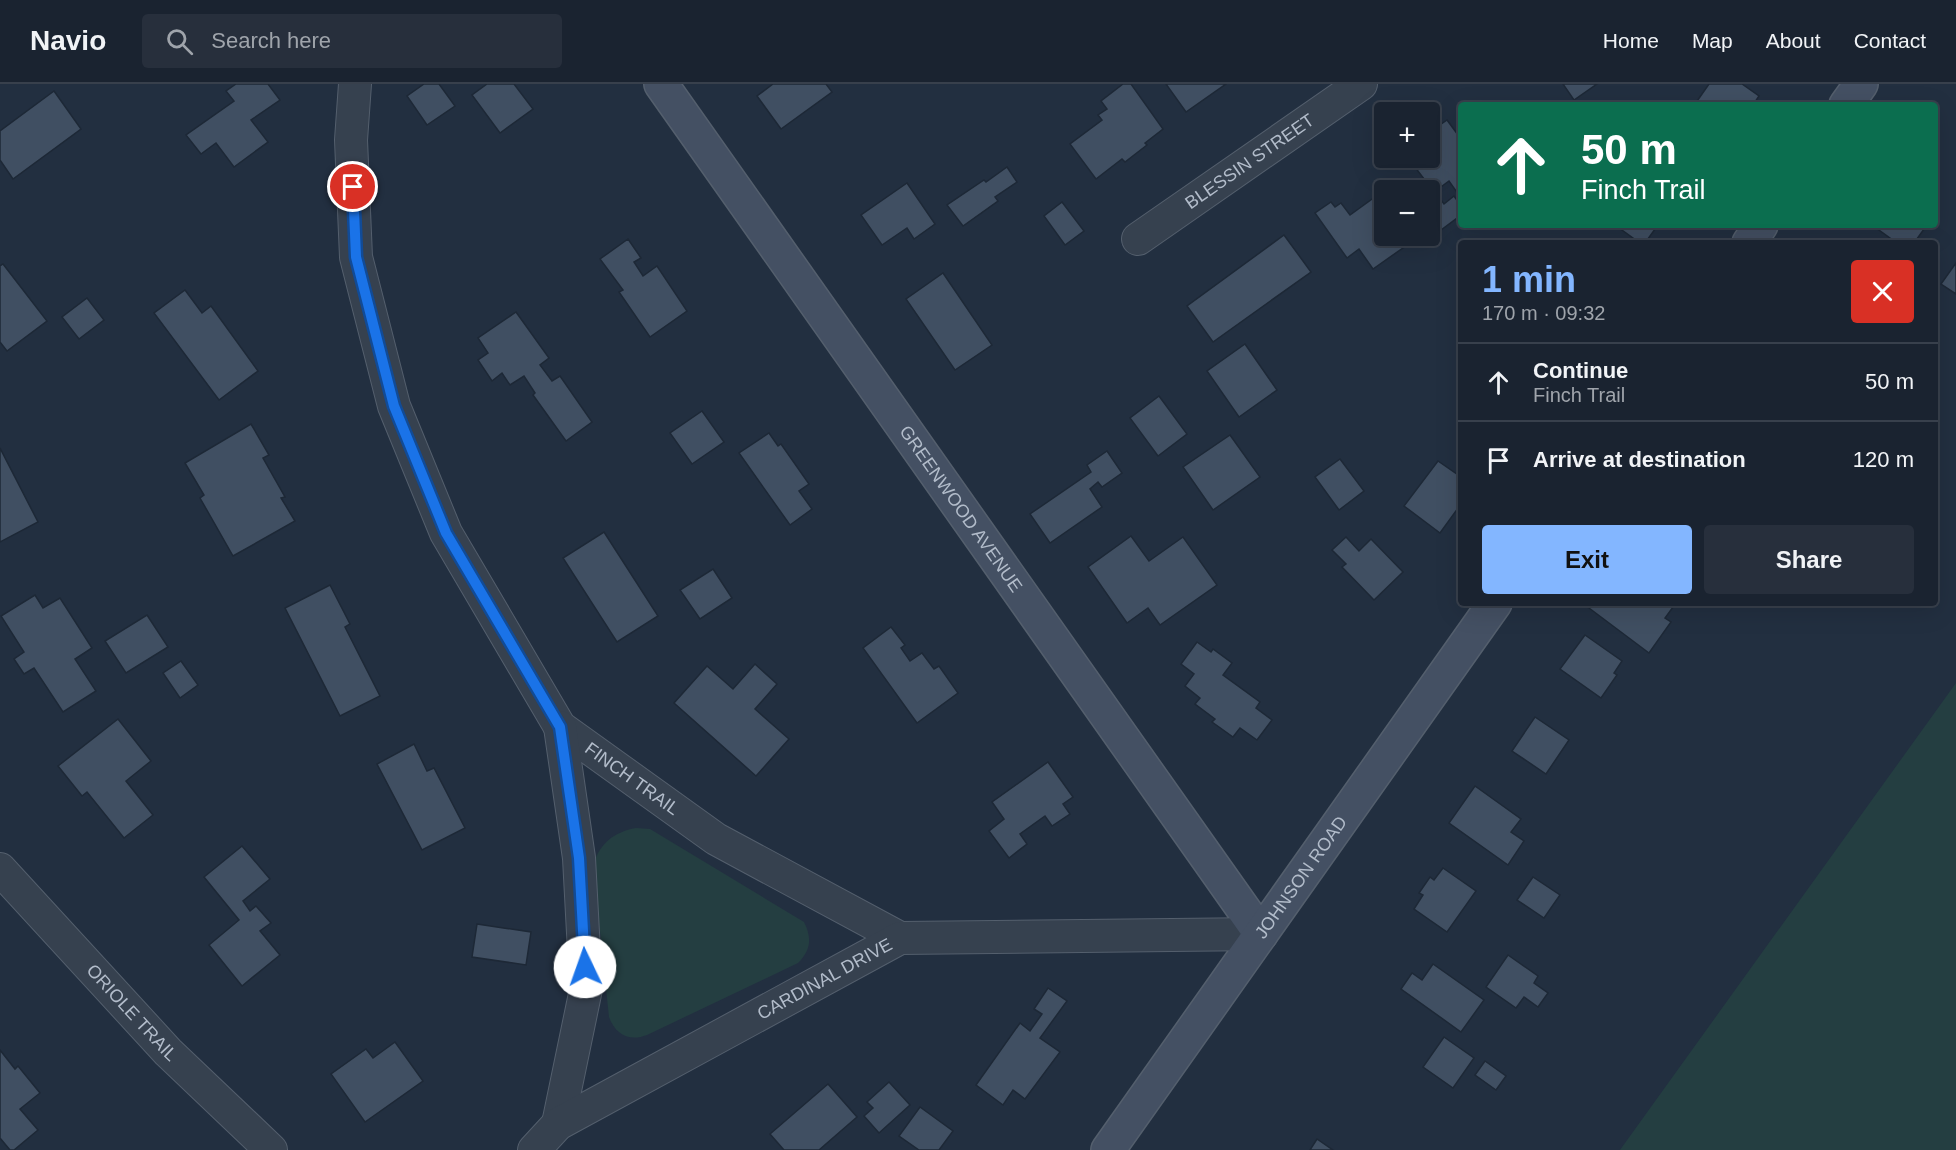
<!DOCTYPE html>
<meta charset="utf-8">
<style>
body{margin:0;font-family:Helvetica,sans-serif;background:#272f3c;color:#f1f3f6;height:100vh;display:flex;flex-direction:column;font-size:22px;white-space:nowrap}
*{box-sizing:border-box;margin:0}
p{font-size:20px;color:#9fa4ab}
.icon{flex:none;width:33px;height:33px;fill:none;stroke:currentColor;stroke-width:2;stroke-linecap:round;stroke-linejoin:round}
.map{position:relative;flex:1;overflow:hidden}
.details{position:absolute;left:1458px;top:156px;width:480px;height:366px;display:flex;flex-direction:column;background:#1a2330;border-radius:6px;box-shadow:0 6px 24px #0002,0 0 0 2px #38404c}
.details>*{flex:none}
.top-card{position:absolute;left:1458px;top:18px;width:480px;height:126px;border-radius:6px;box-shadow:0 6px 24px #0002,0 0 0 2px #38404c;background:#0b6e4f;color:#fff;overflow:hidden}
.tools{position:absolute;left:1374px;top:18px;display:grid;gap:12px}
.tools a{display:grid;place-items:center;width:66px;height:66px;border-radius:6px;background:#1a2330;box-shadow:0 6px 24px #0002,0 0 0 2px #38404c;font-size:30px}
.pin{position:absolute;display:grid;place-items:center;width:51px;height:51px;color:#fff;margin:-26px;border:3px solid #fff;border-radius:50%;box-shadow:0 2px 6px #0007}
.me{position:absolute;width:66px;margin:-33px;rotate:357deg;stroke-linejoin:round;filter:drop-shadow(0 0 4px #0008)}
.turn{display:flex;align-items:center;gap:21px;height:126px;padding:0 24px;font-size:27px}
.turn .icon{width:78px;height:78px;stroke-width:2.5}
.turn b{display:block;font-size:42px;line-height:51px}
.round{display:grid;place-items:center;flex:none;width:63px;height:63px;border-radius:6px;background:#272f3c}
.headline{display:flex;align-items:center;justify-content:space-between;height:102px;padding:0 24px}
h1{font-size:36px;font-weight:700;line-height:45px;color:#83b6ff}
.primary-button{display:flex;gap:12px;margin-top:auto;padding:12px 24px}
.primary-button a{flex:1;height:69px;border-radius:6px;background:#83b6ff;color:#111;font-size:24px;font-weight:700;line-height:69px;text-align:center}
.primary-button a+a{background:#272f3c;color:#f1f3f6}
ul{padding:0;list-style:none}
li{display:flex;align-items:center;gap:18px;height:78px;padding:0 24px;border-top:2px solid #38404c}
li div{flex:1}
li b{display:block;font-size:22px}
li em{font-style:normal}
header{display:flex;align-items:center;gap:36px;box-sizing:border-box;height:84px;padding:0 30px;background:#1a2330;border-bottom:2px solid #38404c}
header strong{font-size:28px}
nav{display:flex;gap:33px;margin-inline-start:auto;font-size:21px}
.search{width:420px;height:54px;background:#272f3c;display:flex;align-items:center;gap:15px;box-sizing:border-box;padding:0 21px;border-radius:6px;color:#9fa4ab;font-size:22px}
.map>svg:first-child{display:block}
.green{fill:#243e41}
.building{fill:#404f62;stroke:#1d2836;stroke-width:1.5}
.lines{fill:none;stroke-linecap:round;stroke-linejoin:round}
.street-casing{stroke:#545f6d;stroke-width:34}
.secondary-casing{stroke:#545f6d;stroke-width:36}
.street{stroke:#36414f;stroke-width:32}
.secondary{stroke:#445063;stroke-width:33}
.route-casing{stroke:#114b97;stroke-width:15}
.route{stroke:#1a73e8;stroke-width:10}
.labels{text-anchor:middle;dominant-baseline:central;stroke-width:4.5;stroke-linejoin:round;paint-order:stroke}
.street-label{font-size:18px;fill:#b2bcca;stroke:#1b2634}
</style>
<header>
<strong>Navio</strong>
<div class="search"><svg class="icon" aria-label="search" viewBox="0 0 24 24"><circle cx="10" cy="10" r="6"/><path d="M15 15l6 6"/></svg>Search here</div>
<nav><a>Home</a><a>Map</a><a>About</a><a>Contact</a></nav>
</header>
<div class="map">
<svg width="1956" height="1066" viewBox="0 0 1956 1066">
<rect width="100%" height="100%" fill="#222f40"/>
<g class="green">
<polygon points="1956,599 1956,1066 1620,1066"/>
<path d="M636,744L650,745L804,838C812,854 811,866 798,879L647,951C629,958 615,950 609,933L593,781C600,759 614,748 636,744Z"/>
</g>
<g class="building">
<polygon points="236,0 268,0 280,16 251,36 268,58 234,83 216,59 201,70 186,51 234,17 226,7"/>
<polygon points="424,0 439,0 455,22 427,41 407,12"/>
<polygon points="487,0 514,0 533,25 500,49 472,11"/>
<polygon points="773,0 826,0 832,8 781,45 757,12"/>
<polygon points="1123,0 1131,0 1163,45 1145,59 1147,61 1125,78 1122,75 1096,95 1070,60 1102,36 1098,31 1107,25 1101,17"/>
<polygon points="1166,0 1226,0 1186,28"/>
<polygon points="1563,0 1597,0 1574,16"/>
<polygon points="1709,0 1742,0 1759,12 1753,21 1696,21 1695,20"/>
<polygon points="54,7 81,45 13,95 0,76 0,47"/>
<polygon points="1447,36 1461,55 1461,114 1449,97 1434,108 1408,74 1430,74 1430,48"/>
<polygon points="1007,83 1017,98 995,113 998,117 963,142 947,121 984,96 986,98"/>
<polygon points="907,99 935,140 914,155 907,144 882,161 861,131"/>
<polygon points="1386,105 1384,152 1420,152 1373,185 1359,165 1347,174 1315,129 1331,118 1335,123 1341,119 1350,131"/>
<polygon points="1436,109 1444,120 1454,112 1461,122 1461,131 1437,149 1430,140 1430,114"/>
<polygon points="1062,118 1084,147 1065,161 1044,132"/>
<polygon points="1615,141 1658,141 1645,159 1640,159"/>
<polygon points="1872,141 1927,141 1914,159 1897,159"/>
<polygon points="1284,151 1311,188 1213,258 1187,222"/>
<polygon points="628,155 641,174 634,178 643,192 657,182 687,227 650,253 619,208 623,206 600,175"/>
<polygon points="1956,179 1956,210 1941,200"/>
<polygon points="3,180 47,237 7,267 0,258 0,182"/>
<polygon points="943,189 992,261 955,286 906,215"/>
<polygon points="185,206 202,229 211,222 258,287 219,316 154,229"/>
<polygon points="87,214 104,236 79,255 62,233"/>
<polygon points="516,228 549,274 540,281 552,297 560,292 592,338 566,357 533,311 535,309 524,292 510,301 502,289 492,297 478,276 488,269 478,254"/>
<polygon points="1245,260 1277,306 1239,333 1207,287"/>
<polygon points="1159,312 1187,350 1158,372 1130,334"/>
<polygon points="702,327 724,358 692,380 670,349"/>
<polygon points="251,340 269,371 263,374 285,413 281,414 295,437 233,472 200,414 204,411 185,379"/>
<polygon points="769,349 778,362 781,360 809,400 799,407 812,425 790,441 739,369"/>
<polygon points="1230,351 1260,393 1213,426 1183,383"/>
<polygon points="0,364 38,438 0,458"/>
<polygon points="1107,367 1122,389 1102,403 1098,398 1090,405 1102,423 1050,459 1030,430 1091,388 1087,381"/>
<polygon points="1340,375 1364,407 1339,426 1315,393"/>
<polygon points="1438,377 1461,393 1461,420 1440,449 1404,422"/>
<polygon points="604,448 658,532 617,558 563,474"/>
<polygon points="1131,452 1149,477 1183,453 1217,501 1160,541 1148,524 1127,539 1088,483"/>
<polygon points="1346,453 1359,467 1371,455 1403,488 1374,516 1342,483 1346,480 1332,466"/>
<polygon points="713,485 732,514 700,535 680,506"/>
<polygon points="330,501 350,540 345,543 380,612 340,632 285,524"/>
<polygon points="35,511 43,524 60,514 92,564 75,575 96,607 63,628 34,584 24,590 14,575 24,568 1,532"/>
<polygon points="1587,519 1676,519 1665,534 1671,538 1649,569 1585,521"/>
<polygon points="147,531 168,563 126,589 105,557"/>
<polygon points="891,543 905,561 901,564 910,577 922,569 934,585 939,582 958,609 917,639 863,564"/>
<polygon points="1585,551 1622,577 1614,589 1617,591 1601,614 1560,585"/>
<polygon points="1197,558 1211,568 1213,565 1232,579 1223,591 1260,618 1256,624 1272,636 1257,656 1240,644 1233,653 1212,638 1215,635 1195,620 1200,614 1185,602 1194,590 1181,580"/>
<polygon points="181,577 198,601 180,614 163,589"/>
<polygon points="755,580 777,600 755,625 789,655 756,692 674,619 707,582 733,605"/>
<polygon points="1535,633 1569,656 1546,690 1512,667"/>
<polygon points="118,635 151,677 126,697 153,731 124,754 87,708 82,712 58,682"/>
<polygon points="414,660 427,687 434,684 465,744 422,766 377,680"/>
<polygon points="1048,678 1073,713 1063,720 1070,730 1052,742 1045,732 1020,750 1027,760 1009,774 989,747 1004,735 992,718"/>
<polygon points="1475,702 1521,735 1511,748 1524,757 1508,781 1449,739"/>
<polygon points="242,762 270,795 243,817 250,827 256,822 271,839 260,847 280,871 242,902 209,861 239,836 204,793"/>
<polygon points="1443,784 1476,807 1447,848 1414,825 1423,811 1419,809 1430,793 1434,796"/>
<polygon points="1533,793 1560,811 1544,834 1517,816"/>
<polygon points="477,840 531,848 526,881 472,873"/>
<polygon points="1508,871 1538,892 1534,899 1548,909 1538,923 1524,913 1516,924 1486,903"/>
<polygon points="1433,880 1484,916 1461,948 1401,905 1412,889 1422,896"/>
<polygon points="1048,904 1067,917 1040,954 1060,968 1025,1015 1013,1006 1003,1021 976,1001 1020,939 1030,947 1042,930 1034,925"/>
<polygon points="1444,953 1474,974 1453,1004 1423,983"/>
<polygon points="395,958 423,997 365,1038 331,990 366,965 373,974"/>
<polygon points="0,966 15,985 18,982 40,1009 20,1025 38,1046 14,1066 10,1066 0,1054"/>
<polygon points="1485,977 1506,992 1496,1006 1475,991"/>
<polygon points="889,998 910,1021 879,1049 864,1032 873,1024 867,1018"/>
<polygon points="828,1000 857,1033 819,1066 784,1066 770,1050"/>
<polygon points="920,1023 953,1047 939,1066 919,1066 899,1052"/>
<polygon points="1317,1055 1333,1066 1310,1066"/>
</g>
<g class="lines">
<g class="street-casing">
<g id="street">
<path id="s1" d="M355,0L351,56L356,173L394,322L446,449L560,643L716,755L900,854"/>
<path id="s2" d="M1138,155L1361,0"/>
<path id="s3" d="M0,785L168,968L271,1066"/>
<polyline points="558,1040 586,905 579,774 560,643"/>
<path id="s4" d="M534,1066L558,1040L900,854L1261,850"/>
</g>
</g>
<g class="secondary-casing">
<g id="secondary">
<path id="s5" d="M661,0L1261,850"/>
<polyline points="1846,21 1861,0"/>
<polyline points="1749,159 1761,141"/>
<path id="s6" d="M1108,1066L1495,519"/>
</g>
</g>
<use href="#street" class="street"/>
<use href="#secondary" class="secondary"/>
</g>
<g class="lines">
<g class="route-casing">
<polyline id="route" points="353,103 356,173 394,322 446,449 560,643 579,774 585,883"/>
</g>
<use href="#route" class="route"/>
</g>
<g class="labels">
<g class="street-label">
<text stroke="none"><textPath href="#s2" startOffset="136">BLESSIN STREET</textPath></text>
<text stroke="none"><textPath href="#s5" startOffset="520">GREENWOOD AVENUE</textPath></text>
<text stroke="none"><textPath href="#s1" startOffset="778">FINCH TRAIL</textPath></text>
<text stroke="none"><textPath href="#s6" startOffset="334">JOHNSON ROAD</textPath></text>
<text stroke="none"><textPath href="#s4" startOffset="339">CARDINAL DRIVE</textPath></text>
<text stroke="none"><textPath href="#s3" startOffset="195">ORIOLE TRAIL</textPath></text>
</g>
</g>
</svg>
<div class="tools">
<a>+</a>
<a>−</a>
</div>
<div class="pin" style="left:353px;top:103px;background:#d93025"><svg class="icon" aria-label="arrive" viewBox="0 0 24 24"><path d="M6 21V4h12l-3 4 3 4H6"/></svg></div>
<svg class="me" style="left:585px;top:883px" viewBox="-20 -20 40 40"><circle r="19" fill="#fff"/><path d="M0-13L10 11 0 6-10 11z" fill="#1a73e8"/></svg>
<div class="top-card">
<div class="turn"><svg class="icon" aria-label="ahead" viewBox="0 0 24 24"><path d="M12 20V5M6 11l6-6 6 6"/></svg><div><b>50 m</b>Finch Trail</div></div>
</div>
<section class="details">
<div class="headline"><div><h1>1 min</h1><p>170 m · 09:32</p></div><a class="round" style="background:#d93025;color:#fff"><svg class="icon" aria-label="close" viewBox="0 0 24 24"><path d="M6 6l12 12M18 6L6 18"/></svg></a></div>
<ul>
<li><svg class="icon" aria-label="ahead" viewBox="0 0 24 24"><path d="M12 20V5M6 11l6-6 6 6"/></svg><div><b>Continue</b><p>Finch Trail</p></div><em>50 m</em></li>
<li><svg class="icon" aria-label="arrive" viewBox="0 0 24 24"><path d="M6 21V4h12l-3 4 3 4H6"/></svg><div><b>Arrive at destination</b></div><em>120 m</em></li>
</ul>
<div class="primary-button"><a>Exit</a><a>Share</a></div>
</section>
</div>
